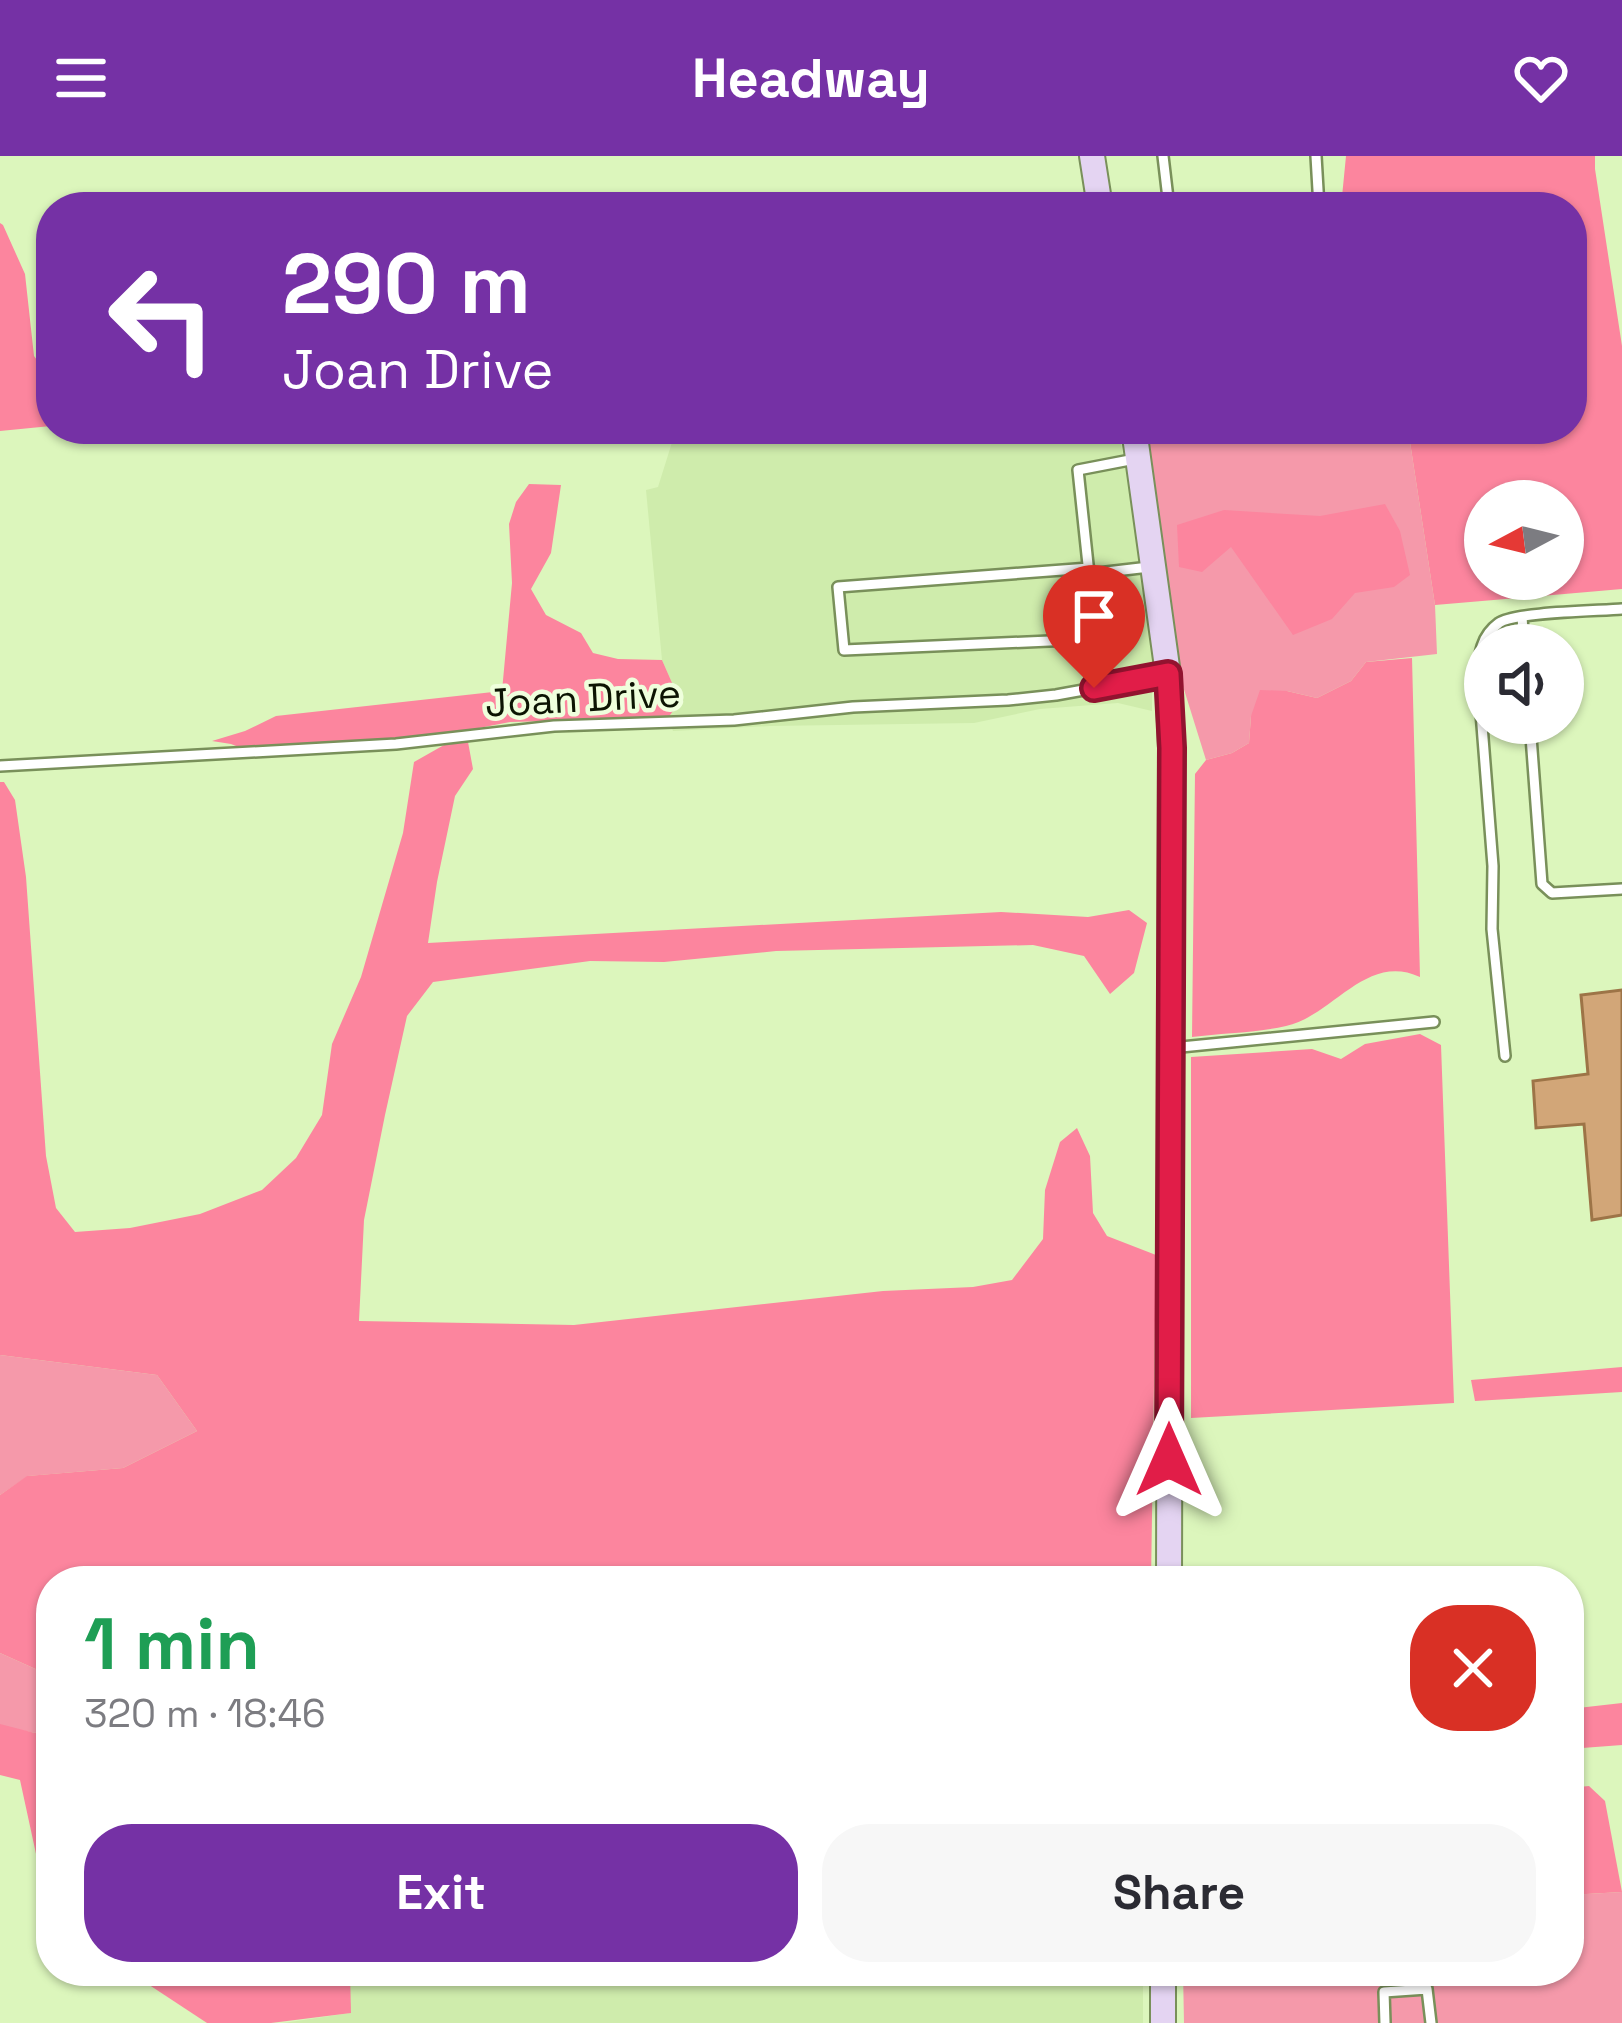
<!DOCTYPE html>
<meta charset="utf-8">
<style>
body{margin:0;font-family:"Space Grotesk",sans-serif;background:#f7f7f7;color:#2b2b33;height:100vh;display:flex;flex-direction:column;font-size:45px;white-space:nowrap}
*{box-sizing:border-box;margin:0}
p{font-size:39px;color:#7c7c81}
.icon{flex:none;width:66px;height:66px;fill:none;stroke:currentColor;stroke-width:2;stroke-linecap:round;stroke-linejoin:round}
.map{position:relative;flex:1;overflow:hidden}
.drawer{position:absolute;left:36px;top:1410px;width:1548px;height:420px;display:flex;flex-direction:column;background:#fff;border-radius:48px;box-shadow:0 3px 9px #0004}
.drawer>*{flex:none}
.top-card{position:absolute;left:36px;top:36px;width:1551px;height:252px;border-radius:48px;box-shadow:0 3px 9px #0004;background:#7531a5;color:#fff;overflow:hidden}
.needle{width:78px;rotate:263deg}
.controls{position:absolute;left:1464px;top:324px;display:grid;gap:24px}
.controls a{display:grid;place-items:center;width:120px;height:120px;border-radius:50%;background:#fff;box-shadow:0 3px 9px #0004;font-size:60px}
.pin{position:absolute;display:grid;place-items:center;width:102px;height:102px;color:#fff;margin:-123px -51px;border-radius:50% 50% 50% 0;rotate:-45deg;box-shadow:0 0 12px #0007}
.pin .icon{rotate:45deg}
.me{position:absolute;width:132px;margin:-66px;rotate:0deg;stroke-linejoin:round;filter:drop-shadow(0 0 9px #0008)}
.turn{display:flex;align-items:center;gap:42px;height:252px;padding:0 48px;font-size:54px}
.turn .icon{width:156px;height:156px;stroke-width:2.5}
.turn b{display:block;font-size:84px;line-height:102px}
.round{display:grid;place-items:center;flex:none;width:126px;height:126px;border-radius:48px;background:#f7f7f7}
.head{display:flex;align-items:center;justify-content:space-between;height:204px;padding:0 48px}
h1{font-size:72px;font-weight:800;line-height:90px;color:#1e9e55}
.action{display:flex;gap:24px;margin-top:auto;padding:24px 48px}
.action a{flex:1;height:138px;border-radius:48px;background:#7531a5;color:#fff;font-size:48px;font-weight:800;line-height:138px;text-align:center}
.action a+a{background:#f7f7f7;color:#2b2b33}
header{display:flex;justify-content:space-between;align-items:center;height:156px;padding:0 48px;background:#7531a5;color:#fff;font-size:54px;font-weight:800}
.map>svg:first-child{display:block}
.built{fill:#cfecac}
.green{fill:#f599aa}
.forest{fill:#fc859e;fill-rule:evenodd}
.building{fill:#d2a678;stroke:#9d7447;stroke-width:3}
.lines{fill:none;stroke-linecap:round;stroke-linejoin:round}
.lane-casing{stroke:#79905a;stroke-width:14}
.secondary-casing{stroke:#79905a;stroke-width:28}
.lane{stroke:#fff;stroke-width:9}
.secondary{stroke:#e4d4f2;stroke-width:24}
.route-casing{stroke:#92132f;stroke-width:30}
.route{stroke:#e11d48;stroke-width:21}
.labels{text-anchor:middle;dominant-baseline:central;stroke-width:9;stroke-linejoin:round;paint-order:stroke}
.street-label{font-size:39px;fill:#0c1402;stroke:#efffdc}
</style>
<header><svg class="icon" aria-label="menu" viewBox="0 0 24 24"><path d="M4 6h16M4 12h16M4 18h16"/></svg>Headway<svg class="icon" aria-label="heart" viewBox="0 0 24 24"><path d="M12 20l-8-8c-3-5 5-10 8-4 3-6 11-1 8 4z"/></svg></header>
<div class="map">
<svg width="1622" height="1867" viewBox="0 0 1622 1867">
<rect width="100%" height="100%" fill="#dcf6bc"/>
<g class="built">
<polygon points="701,273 1118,273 1135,359 1152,490 1152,555 1118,547 1040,553 974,567 770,570 673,575 668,562 680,545 662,504 646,334 658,331 674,280"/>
<polygon points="350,1815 1143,1815 1143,1867 283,1867 350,1857"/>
</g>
<g class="green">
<polygon points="1145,273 1408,273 1435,449 1437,498 1366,506 1351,525 1317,542 1287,535 1251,560 1249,587 1232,597 1206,604 1182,527"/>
<polygon points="0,1199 157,1219 197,1275 123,1312 28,1320 0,1339"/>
<polygon points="0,1497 51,1520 51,1566 35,1577 0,1570"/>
<polygon points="1622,1736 1622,1867 1184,1867 1183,1815 1569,1815 1569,1739"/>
</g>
<g class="forest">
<path d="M1346,0H1595V13L1622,190V433L1435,449L1408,273H1572V51H1341ZM1485,345H1563V423H1485Z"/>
<polygon points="0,67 3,69 25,118 34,200 51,223 51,270 0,275"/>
<polygon points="529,328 561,329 551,397 531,433 546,459 581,477 593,497 618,503 662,504 680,545 668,562 510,566 396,588 249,595 231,588 212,585 245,575 276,560 502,535 512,427 509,368 516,346"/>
<polygon points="1385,348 1400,375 1410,419 1394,431 1355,437 1332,463 1293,479 1231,391 1202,416 1179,411 1177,369 1224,354 1320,360"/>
<path d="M1412,502L1420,821C1366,796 1333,860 1286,870C1255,877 1222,877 1192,881L1195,618L1206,604L1232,597L1249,587L1251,560L1260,534L1287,535L1317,542L1351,525L1366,506Z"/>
<polygon points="468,586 473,613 455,640 437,726 428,787 1001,756 1088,761 1129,754 1147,767 1134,817 1110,838 1084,800 1033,789 776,795 664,806 590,805 433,826 407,860 385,959 364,1064 359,1165 574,1169 883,1135 973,1131 1012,1124 1043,1083 1045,1034 1060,986 1077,972 1090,1000 1093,1057 1107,1080 1156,1099 1151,1425 51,1425 51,1520 0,1497 0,1339 27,1320 123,1312 197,1275 157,1219 0,1199 0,626 4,626 15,644 26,721 46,1000 56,1052 75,1076 130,1072 200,1058 262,1034 296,1002 322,959 332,888 361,821 403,677 414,606 444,589"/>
<polygon points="1420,878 1441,889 1454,1247 1191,1262 1191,901 1312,893 1341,903 1365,888"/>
<polygon points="1622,1211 1622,1236 1475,1245 1471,1224"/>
<polygon points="1622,1547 1622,1589 1569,1593 1569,1553"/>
<polygon points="51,1566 51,1749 46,1744 20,1624 0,1619 0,1568 35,1577"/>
<polygon points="1589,1630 1605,1645 1622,1736 1569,1739 1569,1632"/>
<polygon points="128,1815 350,1815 351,1857 271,1867 207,1867"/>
</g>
<polygon class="building" points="1622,834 1622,1059 1592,1064 1584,968 1536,972 1533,925 1588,918 1581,839"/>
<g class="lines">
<g class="lane-casing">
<g id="lane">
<polyline points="1163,0 1169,51"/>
<polyline points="1316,0 1319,51"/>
<polyline points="1135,303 1078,314 1089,418 1149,411"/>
<polyline points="1089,412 838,431 844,494 1094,483 1089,418"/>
<polyline points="1522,461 1524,489"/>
<polyline points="1530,567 1542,728 1552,737 1622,733"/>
<polyline points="0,610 396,588 554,570 734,564 853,551 1008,544 1056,539 1166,519"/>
<polyline points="1171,892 1434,866"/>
<path d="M1505,900L1492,773L1493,710L1478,518C1479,498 1481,480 1499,467C1513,456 1599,455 1622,453"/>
<polyline points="1385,1867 1384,1836 1427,1833 1431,1867"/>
</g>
</g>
<g class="secondary-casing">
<g id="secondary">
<polyline points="1092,0 1100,51"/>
<polyline points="1134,273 1168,518 1171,592 1169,1425"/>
<polyline points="1163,1867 1163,1815"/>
</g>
</g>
<use href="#lane" class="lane"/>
<use href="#secondary" class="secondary"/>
</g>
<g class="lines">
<g class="route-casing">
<polyline id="route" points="1094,532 1168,518 1172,592 1169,1304"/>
</g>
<use href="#route" class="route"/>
</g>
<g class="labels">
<g class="street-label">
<text transform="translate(583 542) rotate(-3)">Joan Drive</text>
</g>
</g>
</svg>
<div class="controls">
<a><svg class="needle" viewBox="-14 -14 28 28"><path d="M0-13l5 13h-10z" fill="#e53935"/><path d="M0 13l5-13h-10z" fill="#7c7c81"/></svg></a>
<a><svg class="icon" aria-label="sound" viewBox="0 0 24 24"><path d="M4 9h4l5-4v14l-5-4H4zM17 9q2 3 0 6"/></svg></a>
</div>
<div class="pin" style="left:1094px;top:532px;background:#d93025"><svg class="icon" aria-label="arrive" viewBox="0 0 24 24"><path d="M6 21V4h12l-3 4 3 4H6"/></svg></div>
<svg class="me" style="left:1169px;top:1304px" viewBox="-20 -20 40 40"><path d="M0-17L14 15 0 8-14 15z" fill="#e11d48" stroke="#fff" stroke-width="4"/></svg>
<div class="top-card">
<div class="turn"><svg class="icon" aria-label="left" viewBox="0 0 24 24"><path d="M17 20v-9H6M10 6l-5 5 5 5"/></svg><div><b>290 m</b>Joan Drive</div></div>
</div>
<section class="drawer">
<div class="head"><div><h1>1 min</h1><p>320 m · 18:46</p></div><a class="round" style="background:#d93025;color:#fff"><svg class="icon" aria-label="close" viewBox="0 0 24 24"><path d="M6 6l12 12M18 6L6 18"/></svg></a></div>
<div class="action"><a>Exit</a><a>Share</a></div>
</section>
</div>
